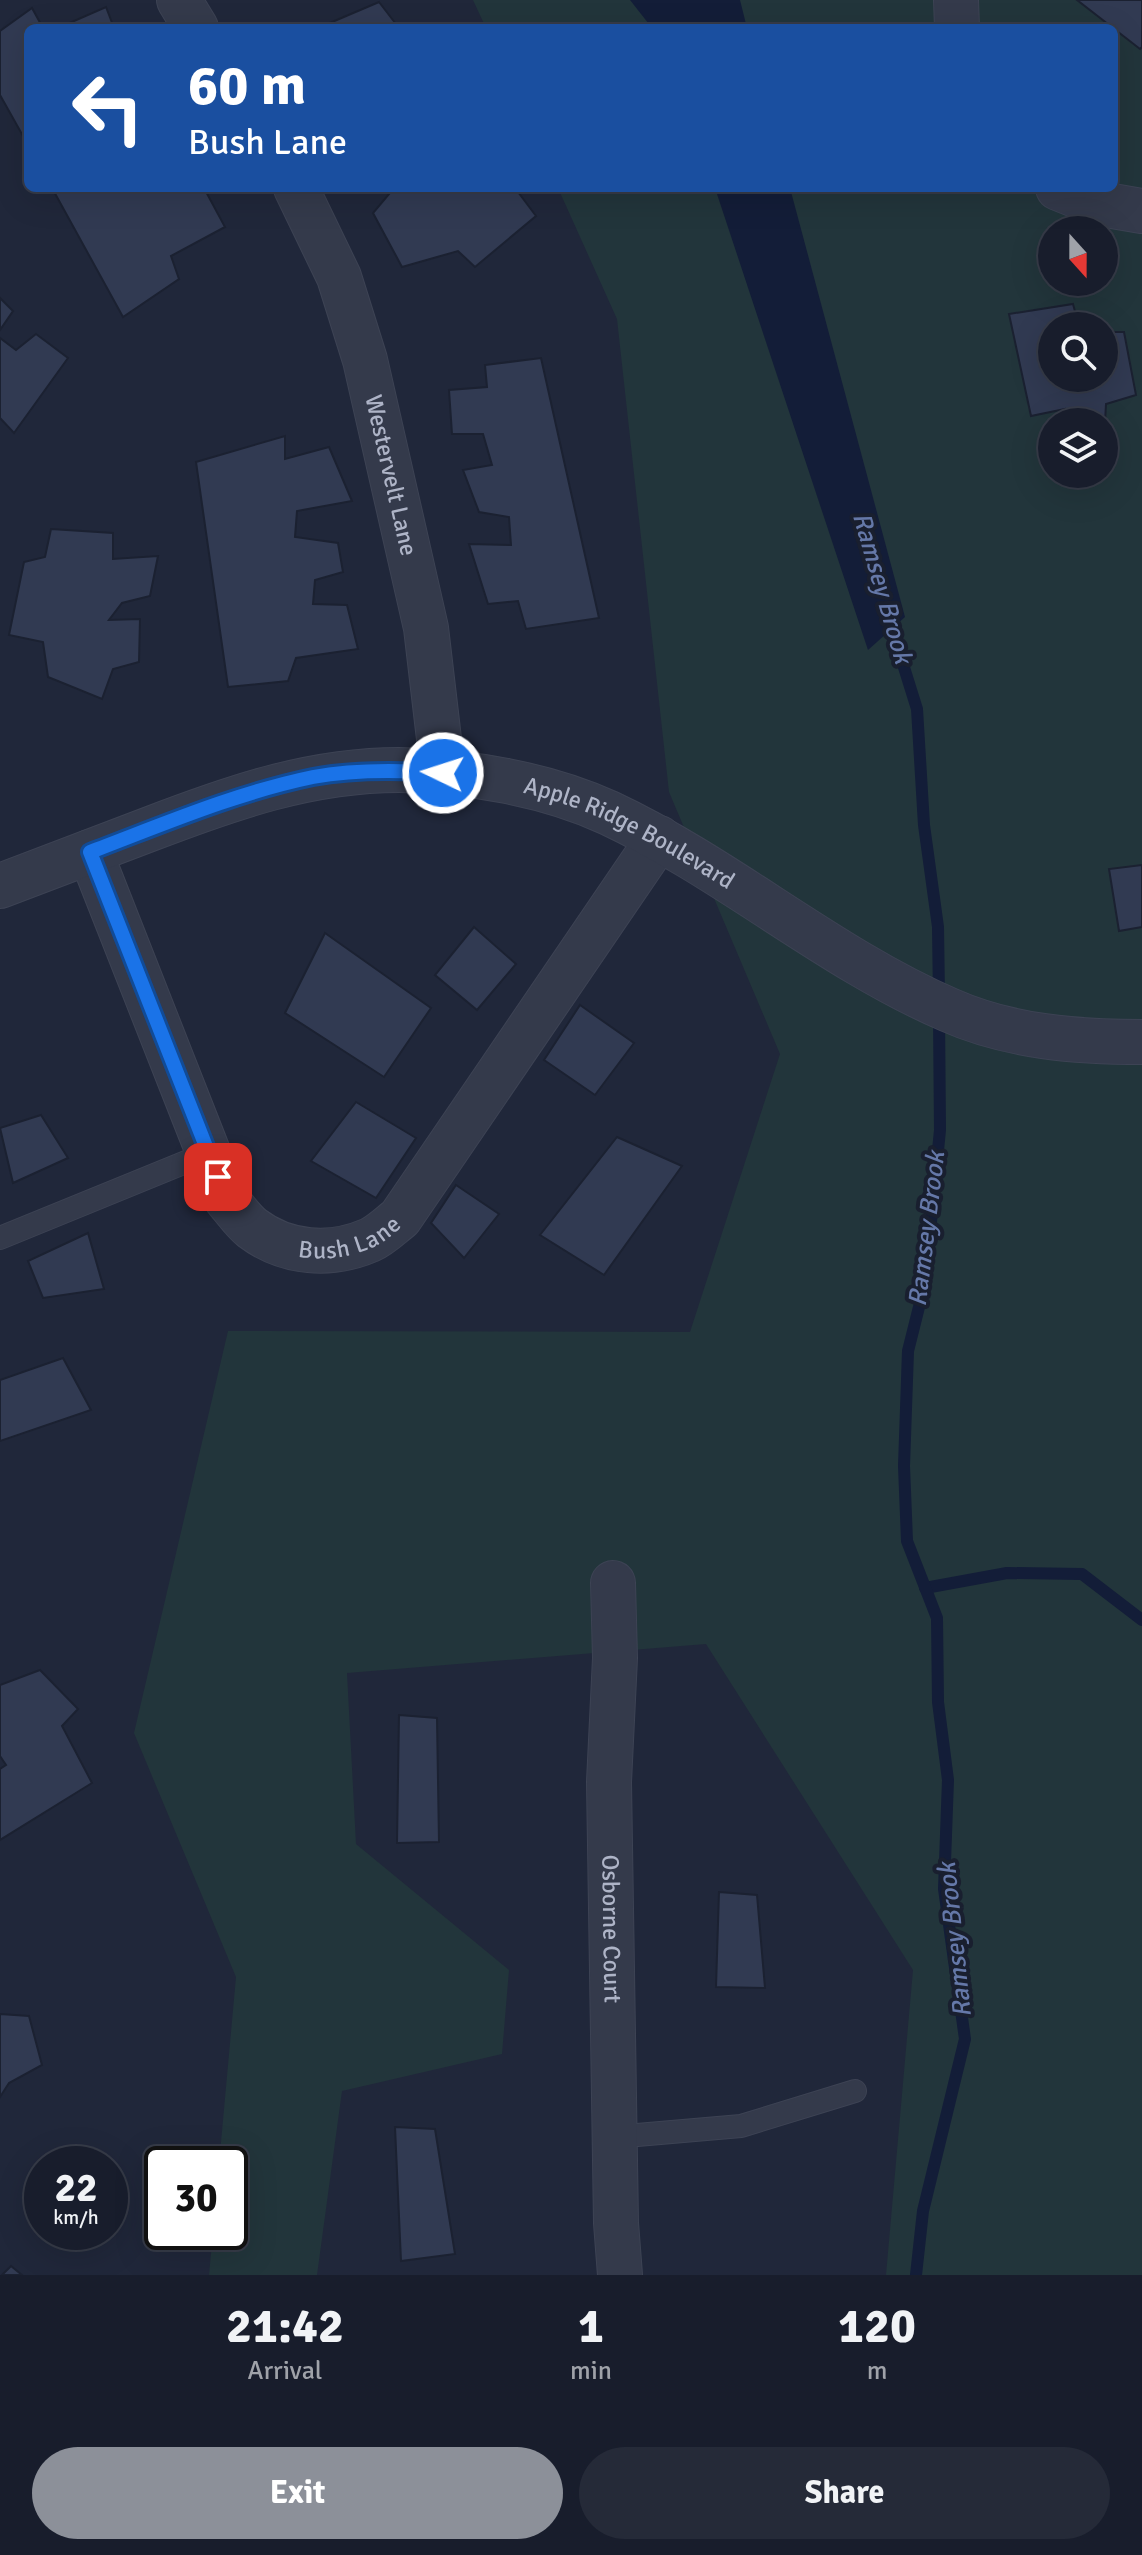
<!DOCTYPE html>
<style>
body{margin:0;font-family:Signika,sans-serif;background:#252a38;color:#f1f3f6;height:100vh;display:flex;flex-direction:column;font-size:30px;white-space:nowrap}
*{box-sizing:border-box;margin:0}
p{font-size:26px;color:#9fa2a9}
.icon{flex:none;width:44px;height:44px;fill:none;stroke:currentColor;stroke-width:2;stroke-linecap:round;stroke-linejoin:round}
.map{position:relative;height:2275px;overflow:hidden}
.panel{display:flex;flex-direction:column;background:#181d2c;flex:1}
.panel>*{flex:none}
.banner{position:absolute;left:24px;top:24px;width:1094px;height:168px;border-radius:12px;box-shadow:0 8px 32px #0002,0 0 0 2px #363b48;background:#1a4fa0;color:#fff;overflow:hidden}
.needle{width:52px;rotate:159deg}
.controls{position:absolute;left:1038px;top:216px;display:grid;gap:16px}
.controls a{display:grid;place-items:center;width:80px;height:80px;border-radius:50%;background:#181d2c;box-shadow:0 8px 32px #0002,0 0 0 2px #363b48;font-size:40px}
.speed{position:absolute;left:24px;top:2146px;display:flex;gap:16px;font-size:40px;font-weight:700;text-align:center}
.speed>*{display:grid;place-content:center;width:104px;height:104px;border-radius:50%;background:#181d2c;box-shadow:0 8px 32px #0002,0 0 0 2px #363b48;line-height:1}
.speed small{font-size:20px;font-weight:400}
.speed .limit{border:4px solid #111;border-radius:12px;background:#fff;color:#111}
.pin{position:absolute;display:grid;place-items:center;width:68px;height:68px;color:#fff;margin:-34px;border-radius:16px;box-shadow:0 4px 12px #0006}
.me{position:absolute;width:88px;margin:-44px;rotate:274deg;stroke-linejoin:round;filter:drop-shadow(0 0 6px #0008)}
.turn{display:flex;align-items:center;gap:28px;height:168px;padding:0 32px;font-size:36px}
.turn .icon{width:104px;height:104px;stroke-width:2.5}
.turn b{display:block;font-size:56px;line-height:68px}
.eta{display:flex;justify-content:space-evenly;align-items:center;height:136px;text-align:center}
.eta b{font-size:48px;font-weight:800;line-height:56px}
.action{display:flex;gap:16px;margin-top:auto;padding:16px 32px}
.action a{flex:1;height:92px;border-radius:48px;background:#8c9099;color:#fff;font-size:32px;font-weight:800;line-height:92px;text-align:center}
.action a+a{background:#252a38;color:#f1f3f6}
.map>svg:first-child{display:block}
.green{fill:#22353b;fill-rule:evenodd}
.water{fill:#131d38}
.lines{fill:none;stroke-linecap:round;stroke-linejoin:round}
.stream{stroke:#131d38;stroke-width:12}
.building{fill:#313a52;stroke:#1b2131;stroke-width:2}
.service-casing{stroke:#3d4354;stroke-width:24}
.minor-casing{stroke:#3d4354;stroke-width:46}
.service{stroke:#343a4b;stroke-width:22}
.minor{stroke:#343a4b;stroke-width:44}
.route-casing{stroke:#114b97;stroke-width:20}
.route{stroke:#1a73e8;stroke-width:14}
.labels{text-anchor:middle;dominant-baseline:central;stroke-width:8;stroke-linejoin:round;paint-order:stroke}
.street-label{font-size:24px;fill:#aeb4c7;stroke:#191f2f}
.water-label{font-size:26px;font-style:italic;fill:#6578a8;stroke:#191f2f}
</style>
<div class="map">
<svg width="1142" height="2275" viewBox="0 0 1142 2275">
<rect width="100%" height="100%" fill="#20273a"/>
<path class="green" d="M473,0H1142V2275H886L913,1970L706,1644L347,1673L356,1844L509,1970L502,2054L342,2091L317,2275H209L213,2232H230V2164H219L236,1977L134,1733L228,1331L690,1332L780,1054L669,792L617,319L558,188H1114V28H486ZM1052,230H1104V282H1052ZM1052,326H1104V378H1052ZM1052,422H1104V474H1052Z"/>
<g class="water">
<polygon points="630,0 740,0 747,28 652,28"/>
<polygon points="715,188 790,188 905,617 868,650"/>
</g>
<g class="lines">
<g class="stream">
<polyline points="887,613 917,709 924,825 938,927 939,997"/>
<polyline points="925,1588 1007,1573 1082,1574 1142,1620"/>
<polyline points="916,2275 923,2211 965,2039 944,1889 948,1780 938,1702 937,1618 907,1541 904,1466 908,1351 925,1283 940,1130 939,1015"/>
</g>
</g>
<g class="building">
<polygon points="1077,0 1142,0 1142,47 1140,49"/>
<polygon points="379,2 399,28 318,28"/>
<polygon points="106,7 114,28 58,28"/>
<polygon points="32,8 43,28 28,28 28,145 0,95 0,31"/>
<polygon points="52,188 204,188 225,227 171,256 179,279 123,317"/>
<polygon points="394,188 515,188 536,216 475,267 458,251 402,267 373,213"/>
<polygon points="0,298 13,311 0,330"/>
<polygon points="1073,304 1079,326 1052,326 1052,378 1104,378 1104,332 1124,332 1136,395 1106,404 1104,441 1104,422 1066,422 1065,409 1031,416 1009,314"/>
<polygon points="36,334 68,358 14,433 0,418 0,338 16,350"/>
<polygon points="541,358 599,618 526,629 518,601 488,604 469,544 511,545 509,517 479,512 463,470 492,465 483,434 452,434 449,390 487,387 485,365"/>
<polygon points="285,436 285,459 329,447 352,501 297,511 295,537 338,543 343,572 315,580 313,604 347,605 358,649 296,658 288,681 228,687 196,462"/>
<polygon points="51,529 113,533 113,559 158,556 150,596 122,603 109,620 140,619 139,662 113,669 102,699 48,677 43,642 9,635 24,562 45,557"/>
<polygon points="1142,865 1142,927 1119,931 1109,869"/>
<polygon points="474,927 516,964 477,1010 435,975"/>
<polygon points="325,933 431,1008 384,1077 285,1013"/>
<polygon points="580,1005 634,1043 595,1095 544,1060"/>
<polygon points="356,1102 416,1138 376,1198 311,1161"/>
<polygon points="41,1115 68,1158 13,1183 0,1128"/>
<polygon points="617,1137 682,1166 604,1275 540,1235"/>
<polygon points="456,1185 499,1214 464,1258 431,1223"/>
<polygon points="88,1233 104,1289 43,1298 28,1261"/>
<polygon points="63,1358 91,1410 0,1441 0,1380"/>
<polygon points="40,1670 78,1709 62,1726 92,1783 0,1840 0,1769 6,1765 0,1756 0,1685"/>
<polygon points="399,1715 437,1718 439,1842 397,1843"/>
<polygon points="719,1892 757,1895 765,1988 716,1987"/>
<polygon points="0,2014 29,2016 42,2065 9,2083 0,2097"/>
<polygon points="395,2127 435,2129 455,2254 401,2261"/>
<polygon points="11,2266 22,2275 2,2275"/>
</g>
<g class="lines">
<g class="service-casing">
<g id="service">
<polyline points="0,1238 208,1153"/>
<polyline points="614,2137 741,2126 855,2091"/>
</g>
</g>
<g class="minor-casing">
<g id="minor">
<polyline points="179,0 196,28"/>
<polyline points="956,0 957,28"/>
<path id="s1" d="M296,188L339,277L365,360L426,628L443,773"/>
<polyline points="1058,188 1095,203 1142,211"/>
<path id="s2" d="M90,852L227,1200C235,1209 243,1221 252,1228C286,1254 331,1257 370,1240C381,1235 391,1225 400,1218L659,838"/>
<path id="s3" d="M0,886C50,867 100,848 150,829C231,798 310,770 399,770C469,771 546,784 609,813C728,869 829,958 949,1010C1010,1037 1077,1042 1142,1042"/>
<path id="s4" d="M613,1583L615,1658L609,1782L616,2223L620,2275"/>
</g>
</g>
<use href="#service" class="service"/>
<use href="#minor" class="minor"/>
</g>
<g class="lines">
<g class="route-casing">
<path id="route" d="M218,1177L90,852C164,824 236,793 313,777C355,769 401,770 443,773"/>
</g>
<use href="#route" class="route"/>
</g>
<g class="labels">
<g class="street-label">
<text stroke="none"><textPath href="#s1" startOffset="304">Westervelt Lane</textPath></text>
<text stroke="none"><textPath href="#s3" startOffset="660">Apple Ridge Boulevard</textPath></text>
<text stroke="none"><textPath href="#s2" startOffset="516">Bush Lane</textPath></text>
<text stroke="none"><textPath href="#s4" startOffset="346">Osborne Court</textPath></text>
</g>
<g class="water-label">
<text transform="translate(882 588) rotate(74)">Ramsey Brook</text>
<text transform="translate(927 1229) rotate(-83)">Ramsey Brook</text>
<text transform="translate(955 1940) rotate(-96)">Ramsey Brook</text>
</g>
</g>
</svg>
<div class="controls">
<a><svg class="needle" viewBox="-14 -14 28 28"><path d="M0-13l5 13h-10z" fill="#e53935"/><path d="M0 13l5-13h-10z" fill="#9fa2a9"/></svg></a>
<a><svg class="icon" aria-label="search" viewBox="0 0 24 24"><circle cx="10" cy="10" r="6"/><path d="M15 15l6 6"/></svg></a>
<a><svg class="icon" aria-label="layers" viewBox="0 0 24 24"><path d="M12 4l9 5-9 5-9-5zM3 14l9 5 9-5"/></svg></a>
</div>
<div class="speed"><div>22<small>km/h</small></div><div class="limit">30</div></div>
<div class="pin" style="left:218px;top:1177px;background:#d93025"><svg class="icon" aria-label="arrive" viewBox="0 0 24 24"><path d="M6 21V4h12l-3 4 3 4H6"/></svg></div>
<svg class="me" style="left:443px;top:773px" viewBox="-20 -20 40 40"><circle r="17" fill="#1a73e8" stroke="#fff" stroke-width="3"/><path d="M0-11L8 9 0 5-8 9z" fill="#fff"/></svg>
<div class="banner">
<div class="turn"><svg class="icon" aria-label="left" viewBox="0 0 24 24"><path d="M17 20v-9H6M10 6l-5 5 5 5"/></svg><div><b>60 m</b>Bush Lane</div></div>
</div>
</div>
<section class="panel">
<div class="eta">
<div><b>21:42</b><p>Arrival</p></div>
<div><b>1</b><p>min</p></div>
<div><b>120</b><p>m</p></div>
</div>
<div class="action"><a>Exit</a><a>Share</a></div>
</section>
